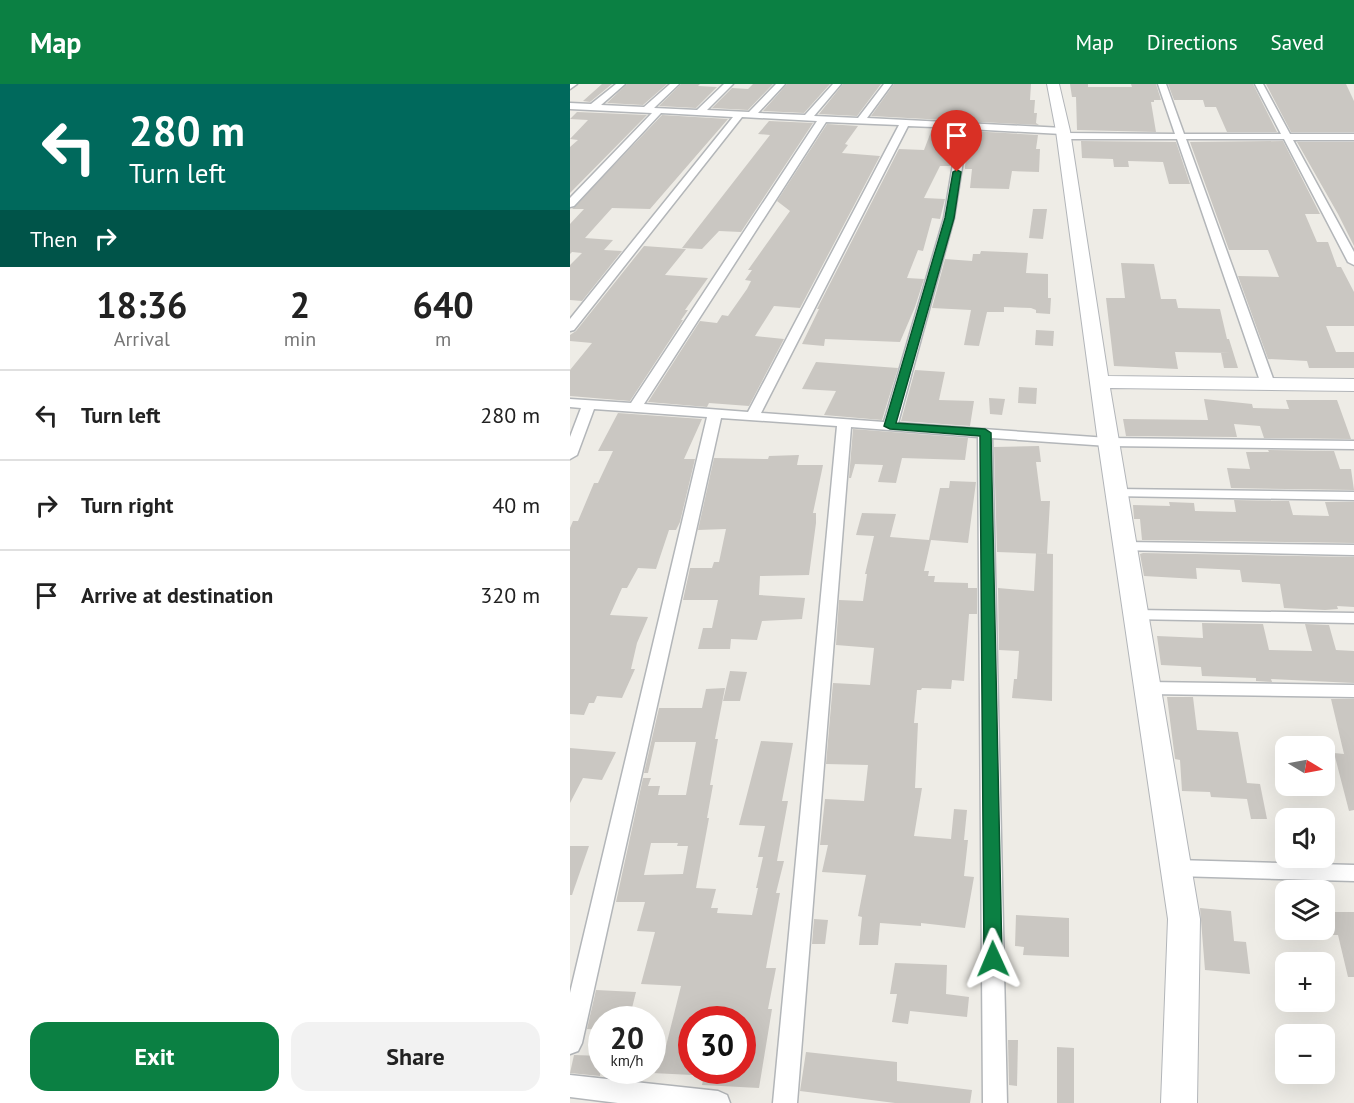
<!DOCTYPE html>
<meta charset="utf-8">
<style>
body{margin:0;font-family:"PT Sans",sans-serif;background:#f2f2f2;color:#222;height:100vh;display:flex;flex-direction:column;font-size:22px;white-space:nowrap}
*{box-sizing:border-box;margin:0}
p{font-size:20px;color:#767676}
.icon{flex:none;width:33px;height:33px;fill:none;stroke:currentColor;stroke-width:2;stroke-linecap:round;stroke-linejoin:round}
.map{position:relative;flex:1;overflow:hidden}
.drawer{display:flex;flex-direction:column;background:#fff;width:570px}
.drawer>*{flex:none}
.hud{background:#00695c;color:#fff;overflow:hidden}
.needle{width:39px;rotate:100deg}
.tools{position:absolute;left:705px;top:652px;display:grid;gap:12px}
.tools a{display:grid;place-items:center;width:60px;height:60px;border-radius:12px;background:#fff;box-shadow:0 6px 24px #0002;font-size:30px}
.speed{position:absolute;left:18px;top:922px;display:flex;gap:12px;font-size:30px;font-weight:700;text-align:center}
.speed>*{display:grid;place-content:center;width:78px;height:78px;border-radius:50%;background:#fff;box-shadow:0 6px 24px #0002;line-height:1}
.speed small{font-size:15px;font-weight:400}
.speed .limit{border:9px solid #d22;background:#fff;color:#111}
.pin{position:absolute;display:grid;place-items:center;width:51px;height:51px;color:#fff;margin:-62px -26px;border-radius:50% 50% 50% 0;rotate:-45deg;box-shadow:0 0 6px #0007}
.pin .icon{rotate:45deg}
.me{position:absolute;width:66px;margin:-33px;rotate:359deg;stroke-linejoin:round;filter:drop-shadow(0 0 4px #0008)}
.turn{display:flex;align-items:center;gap:21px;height:126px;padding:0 30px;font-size:27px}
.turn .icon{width:78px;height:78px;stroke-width:2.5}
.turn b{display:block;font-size:42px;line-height:51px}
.then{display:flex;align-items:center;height:57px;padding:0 30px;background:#0003;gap:12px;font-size:22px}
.eta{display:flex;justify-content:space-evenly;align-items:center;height:102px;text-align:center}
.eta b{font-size:36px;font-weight:700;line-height:42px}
.button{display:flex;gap:12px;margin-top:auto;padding:12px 30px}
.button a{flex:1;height:69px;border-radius:18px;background:#0b8043;color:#fff;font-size:24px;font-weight:700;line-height:69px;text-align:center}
.button a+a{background:#f2f2f2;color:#222}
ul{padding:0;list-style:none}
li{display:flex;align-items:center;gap:18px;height:90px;padding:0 30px;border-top:2px solid #e0e0e0}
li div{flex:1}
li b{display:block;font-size:22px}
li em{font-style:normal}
header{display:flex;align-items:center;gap:36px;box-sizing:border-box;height:84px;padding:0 30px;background:#0b8043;color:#fff}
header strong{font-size:28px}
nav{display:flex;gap:33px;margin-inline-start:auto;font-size:21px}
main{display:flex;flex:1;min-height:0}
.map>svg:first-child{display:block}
.building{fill:#cac7c2;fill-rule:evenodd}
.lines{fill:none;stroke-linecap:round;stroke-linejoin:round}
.street-casing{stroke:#b3b6b9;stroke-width:3}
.secondary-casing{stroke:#b2b5b9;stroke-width:2}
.street{fill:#fff;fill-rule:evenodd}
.secondary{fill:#fff;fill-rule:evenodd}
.route{fill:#0b8043;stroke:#07532c;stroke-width:1.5}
</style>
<header>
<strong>Map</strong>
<nav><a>Map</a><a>Directions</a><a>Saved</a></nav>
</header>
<main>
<section class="drawer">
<div class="hud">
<div class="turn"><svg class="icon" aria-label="left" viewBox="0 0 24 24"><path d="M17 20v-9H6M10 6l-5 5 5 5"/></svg><div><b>280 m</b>Turn left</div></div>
<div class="then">Then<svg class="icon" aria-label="right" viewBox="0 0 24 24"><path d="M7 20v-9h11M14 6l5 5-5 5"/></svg></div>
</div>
<div class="eta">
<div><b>18:36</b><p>Arrival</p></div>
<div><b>2</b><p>min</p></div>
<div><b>640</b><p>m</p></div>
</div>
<ul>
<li><svg class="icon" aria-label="left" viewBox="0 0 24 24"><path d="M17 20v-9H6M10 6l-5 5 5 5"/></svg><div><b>Turn left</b></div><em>280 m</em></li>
<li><svg class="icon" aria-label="right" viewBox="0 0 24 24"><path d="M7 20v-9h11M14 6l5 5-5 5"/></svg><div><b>Turn right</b></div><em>40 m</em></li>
<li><svg class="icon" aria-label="arrive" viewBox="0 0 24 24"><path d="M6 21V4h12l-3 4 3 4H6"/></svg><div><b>Arrive at destination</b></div><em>320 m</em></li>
</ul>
<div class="button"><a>Exit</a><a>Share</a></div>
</section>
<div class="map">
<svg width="784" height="1019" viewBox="0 0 784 1019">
<rect width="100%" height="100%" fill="#eeece6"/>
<g class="building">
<polygon points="32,0 42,0 20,18 13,17"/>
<polygon points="57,0 97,0 73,21 37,19"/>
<polygon points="111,0 130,0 128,2 147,3 126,24 89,22"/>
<polygon points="183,0 203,0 178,26 142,24 162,4 178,5"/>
<polygon points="217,0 260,0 234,29 193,27"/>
<polygon points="273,0 311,0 287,32 249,30"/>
<polygon points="324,0 461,0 460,16 465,16 464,29 467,29 466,39 469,41 301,32"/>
<polygon points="500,0 518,0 518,3 562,3 561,0 586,0 591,16 584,16 584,18 581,18 586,48 507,46 506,13 502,13"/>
<polygon points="598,0 683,0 707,48 657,48 646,23 635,23 633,16 604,16"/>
<polygon points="696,0 776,0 784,17 784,48 721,48"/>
<polygon points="7,28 77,31 0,109 0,63 8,56 0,55 18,36 0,35"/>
<polygon points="92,31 158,35 80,125 42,124 15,154 43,156 34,166 52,167 12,217 0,216 0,181 12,169 2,168 0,170 0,140 14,125 2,125"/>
<polygon points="199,37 243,39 171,148 149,147 132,165 112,164 193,60 200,51 188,50"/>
<polygon points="257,40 288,42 275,60 278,61 272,69 310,72 230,224 204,222 185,252 214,255 179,322 139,319 137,323 78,318 130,237 147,239 152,231 158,232 177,205 181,197 175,196 182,186 178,186 220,127 207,117"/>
<polygon points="362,45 386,46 380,82 370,82 354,114 375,115 370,135 362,134 353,167 348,166 337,194 354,195 345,223 330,258 255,255 254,262 232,260 249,225 247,225 329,65 354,66"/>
<polygon points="400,47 468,51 466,65 470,65 469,88 442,87 439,105 400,104 402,85 395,85 395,82"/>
<polygon points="511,57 606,58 620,100 599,100 593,78 558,77 559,83 544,83 543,75 512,74"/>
<polygon points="713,57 750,130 735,130 747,158 758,158 767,183 771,183 784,208 784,242 756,242 766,268 784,268 784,284 739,284 737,277 698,275 668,192 709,193 698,166 659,166 620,58"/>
<polygon points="727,58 784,58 784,162 768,130"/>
<polygon points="463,125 477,125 473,155 459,154"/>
<polygon points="74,162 116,165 95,191 138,194 115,226 118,226 111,236 113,236 60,317 0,312 0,286 22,259 0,257 0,251 6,247"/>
<polygon points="411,167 458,169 456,189 478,190 478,214 481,214 480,230 466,229 466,226 461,224 434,223 434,228 417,228 409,262 394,261 401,226 362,224 375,175 402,177 403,170 410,170"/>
<polygon points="551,179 584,180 591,215 606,215 608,224 650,225 657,255 659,255 668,284 654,284 651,269 661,269 605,268 608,285 544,282 536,214 555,214"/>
<polygon points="466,246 484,247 483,262 465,261"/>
<polygon points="246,278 328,284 312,336 254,331 266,307 232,305"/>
<polygon points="345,286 375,288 369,316 404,317 400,342 331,337"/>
<polygon points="449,303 467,304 466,320 448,319"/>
<polygon points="419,314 435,315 432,331 420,330"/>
<polygon points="634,315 682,320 683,324 719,325 716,316 767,316 781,355 694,354 690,342 664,340 667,353 556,352 553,335 638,336"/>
<polygon points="48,329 132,335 114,375 125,375 110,438 106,446 99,446 86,485 68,484 57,504 52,504 40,531 78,533 67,559 61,585 65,585 52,614 27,612 24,619 19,619 14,631 0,630 0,444 3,437 8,437 24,399 28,399 43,367 28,367"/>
<polygon points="283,345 398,354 395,376 332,374 326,399 308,398 313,381 285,380 281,394 279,394"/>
<polygon points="469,362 471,378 466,378 471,417 480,417 477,470 427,468 424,363"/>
<polygon points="698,366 764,367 770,385 781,385 784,406 661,404 657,384 680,385 676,368 699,368"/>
<polygon points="229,371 227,381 253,381 243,429 246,429 246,439 239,491 190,492 189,511 235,514 232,535 192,537 187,556 161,555 160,565 128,565 133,544 142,544 148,516 113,516 120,484 142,484 144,478 149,478 156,445 128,446 144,374 198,375 199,372"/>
<polygon points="380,397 406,398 398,459 361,456 354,487 359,487 358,492 365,492 364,498 398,499 398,504 407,504 407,530 399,530 394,597 382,596 381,605 352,604 351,606 347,606 344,639 348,639 345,704 352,704 344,752 381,755 384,725 397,726 394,756 398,756 394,792 404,793 395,844 351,839 351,842 310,839 308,861 289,861 292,833 288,832 296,791 252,788 258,761 250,761 255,715 294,717 298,681 256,680 263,599 300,601 304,564 266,561 269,516 293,517 297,490 295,490 304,452 286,451 292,429 326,430 320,453 359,456 370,404 379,404"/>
<polygon points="664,416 719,417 723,431 759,432 755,418 784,418 784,459 572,456 570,435 564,435 563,421 600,422 599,418 624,419 625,427 666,428"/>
<polygon points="466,469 483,470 482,617 442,614 444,595 447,595 449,567 429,566 428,504 464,507"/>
<polygon points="573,469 784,473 784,523 767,522 768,525 755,526 714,524 710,500 672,498 670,486 626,484 627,495 574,492 570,470"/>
<polygon points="632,539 693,540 699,566 742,567 735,540 759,541 766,566 784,567 784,599 701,595 702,598 686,597 686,594 632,592 631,583 591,581 587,552 633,554"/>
<polygon points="160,587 177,588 170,617 153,617"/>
<path d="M155,604L145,655H148L140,701H143L137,734H139L126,804L146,805L141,824H148L147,829L182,831L188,804H186L193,773H188L195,742L169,741L191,657L223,659L212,717H218L207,777H214L206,809H210L196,884H206L198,925H202L189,1004L132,1001L135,987H172V936H122V991L82,989V970H94L111,902L71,900L85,848L67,847L75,818H46L73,694H81L78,702H90L88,711H116L126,658H85L78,689H74L89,624H132L136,605ZM81,759H108L107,762H118L113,790L74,791Z"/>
<polygon points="597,613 623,613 627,646 668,648 677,699 690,700 697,735 681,735 677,715 641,713 640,708 612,707 610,676 605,675"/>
<polygon points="761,615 784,615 784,726 779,727 764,669 774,670"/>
<polygon points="0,664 46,668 32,696 13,694 0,719"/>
<polygon points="0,762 19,762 2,811 0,811"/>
<polygon points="630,824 661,827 664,857 676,858 680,890 635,886"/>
<polygon points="754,828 784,828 784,893 778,893 768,851 754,851"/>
<polygon points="446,831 499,834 499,873 453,871 454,863 445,862"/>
<polygon points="244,835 258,836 255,860 242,860"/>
<polygon points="325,879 377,881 376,910 399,913 397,933 340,927 338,940 322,938 327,910 320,910"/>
<polygon points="26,906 66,908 59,936 32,936 32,946 17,945"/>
<polygon points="438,956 448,956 447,1002 439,1001"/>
<polygon points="487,963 504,964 504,1019 487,1019"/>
<polygon points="236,968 327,978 327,997 402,1006 400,1019 325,1019 230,1007"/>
<polygon points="4,971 32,972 30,992 0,989"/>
</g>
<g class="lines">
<g class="street-casing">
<g id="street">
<polygon points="0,0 7,0 0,5"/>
<path d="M46,0H55L31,21L74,23L100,0H109L84,24L127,26L154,0H163L137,26L179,28L206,0H215L188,29L235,31L263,0H271L244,32L288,34L314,0H322L297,34L493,44L498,47L495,49L605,50L588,0H596L614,50H711L685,0H693L720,50H784V56H723L784,168V181L778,178L714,55H616L705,300L698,304L691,300L607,55H493L488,52L492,50L398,45L384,134L328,339L538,354L784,357V365L538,362L422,354L437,1019H413L408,353L281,343L227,1019H203L267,342L151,334L12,959L8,967L0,970V909L137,333L24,325L7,371L0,375V353L11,324L0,323V315L61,319L247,37L172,33L4,246L0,247V235L163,33L91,29L4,122L0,123V114L82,29L0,25V19L21,20ZM256,38L329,41L178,328L74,320ZM338,42L389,44L374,134L314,338L191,329Z"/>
<polygon points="546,405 784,408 784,416 541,412 539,409 541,406"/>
<polygon points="554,458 784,461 784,471 548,466 546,463 548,460"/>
<polygon points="565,526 784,529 784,539 559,535 557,531 559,527"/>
<polygon points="577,598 784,601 784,613 577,610 571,608 568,604 571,600"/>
<polygon points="606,776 784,781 784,797 606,792 599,790 596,784 599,778"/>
<polygon points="0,991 148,1007 157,1011 160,1019 48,1019 0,1013"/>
</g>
</g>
<g class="secondary-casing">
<polygon id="secondary" points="477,0 489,0 500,47 538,292 784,295 784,307 540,304 630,835 627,1019 591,1019 598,835 528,358 486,47"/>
</g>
<use href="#street" class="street"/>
<use href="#secondary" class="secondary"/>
</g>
<polygon class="route" points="387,86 391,88 384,134 326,339 415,345 421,349 432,875 429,881 423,883 416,881 414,875 410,352 320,345 314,342 375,134 383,88"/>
</svg>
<div class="tools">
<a><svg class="needle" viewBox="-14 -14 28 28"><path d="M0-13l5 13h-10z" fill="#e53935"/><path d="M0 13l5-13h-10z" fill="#767676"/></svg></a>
<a><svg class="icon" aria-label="sound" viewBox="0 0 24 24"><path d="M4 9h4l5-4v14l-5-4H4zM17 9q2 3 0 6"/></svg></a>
<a><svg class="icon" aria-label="layers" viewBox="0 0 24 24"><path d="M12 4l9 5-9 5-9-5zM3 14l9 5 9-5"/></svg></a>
<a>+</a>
<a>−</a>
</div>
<div class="speed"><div>20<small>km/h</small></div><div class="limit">30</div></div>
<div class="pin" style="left:387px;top:88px;background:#d93025"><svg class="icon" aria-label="arrive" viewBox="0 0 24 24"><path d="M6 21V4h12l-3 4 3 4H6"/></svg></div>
<svg class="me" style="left:423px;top:875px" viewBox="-20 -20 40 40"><path d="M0-17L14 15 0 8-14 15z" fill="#0b8043" stroke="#fff" stroke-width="4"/></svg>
</div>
</main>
